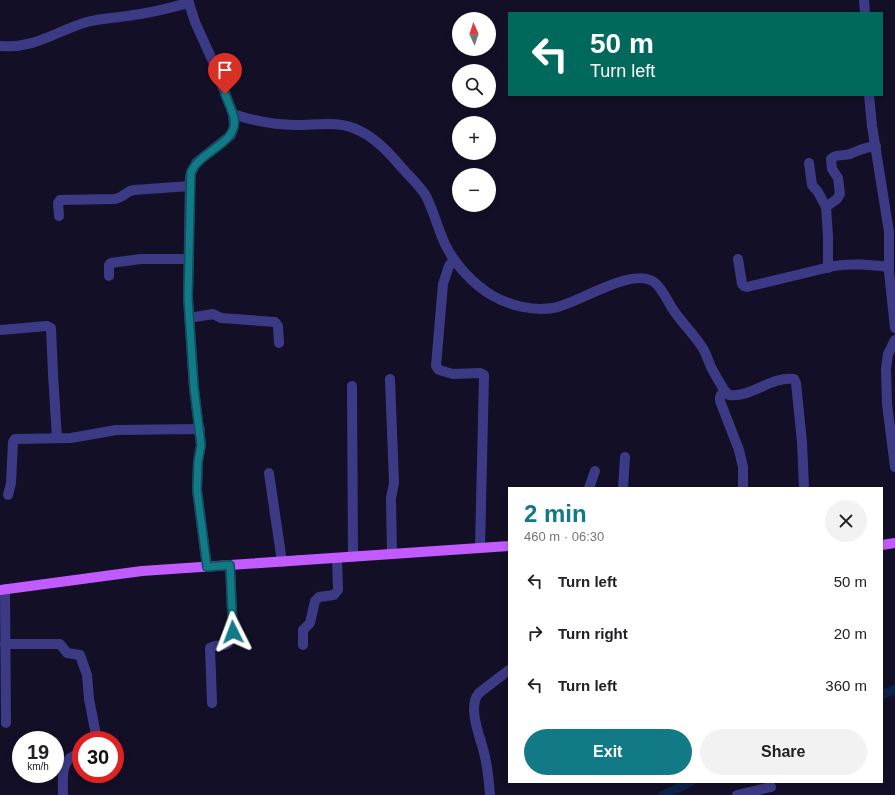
<!DOCTYPE html>
<meta charset="utf-8">
<style>
body{margin:0;font-family:Helvetica,sans-serif;background:#f2f2f2;color:#202124;height:100vh;display:flex;flex-direction:column;font-size:15px;white-space:nowrap}
*{box-sizing:border-box;margin:0}
p{font-size:13px;color:#757577}
.icon{flex:none;width:22px;height:22px;fill:none;stroke:currentColor;stroke-width:2;stroke-linecap:round;stroke-linejoin:round}
.map{position:relative;flex:1;overflow:hidden}
.details{position:absolute;left:508px;top:487px;width:375px;height:296px;display:flex;flex-direction:column;background:#fff;border-radius:0px;box-shadow:0 2px 6px #0003}
.details>*{flex:none}
.top-card{position:absolute;left:508px;top:12px;width:375px;height:84px;border-radius:0px;box-shadow:0 2px 6px #0003;background:#00695c;color:#fff;overflow:hidden}
.needle{width:26px;rotate:357deg}
.tools{position:absolute;left:452px;top:12px;display:grid;gap:8px}
.tools a{display:grid;place-items:center;width:44px;height:44px;border-radius:50%;background:#fff;box-shadow:0 2px 6px #0003;font-size:20px}
.speed{position:absolute;left:12px;top:731px;display:flex;gap:8px;font-size:20px;font-weight:700;text-align:center}
.speed>*{display:grid;place-content:center;width:52px;height:52px;border-radius:50%;background:#fff;box-shadow:0 2px 6px #0003;line-height:1}
.speed small{font-size:10px;font-weight:400}
.speed .limit{border:6px solid #d22;background:#fff;color:#111}
.pin{position:absolute;display:grid;place-items:center;width:34px;height:34px;color:#fff;margin:-41px -17px;border-radius:50% 50% 50% 0;rotate:-45deg;box-shadow:0 0 4px #0007}
.pin .icon{rotate:45deg}
.me{position:absolute;width:44px;margin:-22px;rotate:357deg;stroke-linejoin:round;filter:drop-shadow(0 0 3px #0008)}
.turn{display:flex;align-items:center;gap:14px;height:84px;padding:0 16px;font-size:18px}
.turn .icon{width:52px;height:52px;stroke-width:2.5}
.turn b{display:block;font-size:28px;line-height:34px}
.round{display:grid;place-items:center;flex:none;width:42px;height:42px;border-radius:21px;background:#f2f2f2}
.head{display:flex;align-items:center;justify-content:space-between;height:68px;padding:0 16px}
h1{font-size:24px;font-weight:800;line-height:30px;color:#127987}
.primary-button{display:flex;gap:8px;margin-top:auto;padding:8px 16px}
.primary-button a{flex:1;height:46px;border-radius:24px;background:#127987;color:#fff;font-size:16px;font-weight:800;line-height:46px;text-align:center}
.primary-button a+a{background:#f2f2f2;color:#202124}
ul{padding:0;list-style:none}
li{display:flex;align-items:center;gap:12px;height:52px;padding:0 16px}
li div{flex:1}
li b{display:block;font-size:15px}
li em{font-style:normal}
.map>svg:first-child{display:block}
.lines{fill:none;stroke-linecap:round;stroke-linejoin:round}
.canal{stroke:#0c2248;stroke-width:9}
.minor{stroke:#3d3a85;stroke-width:10}
.major{stroke:#c25bff;stroke-width:10}
.route-casing{stroke:#0c4f58;stroke-width:10}
.route{stroke:#127987;stroke-width:7}
</style>
<div class="map">
<svg width="895" height="795" viewBox="0 0 895 795">
<rect width="100%" height="100%" fill="#130f26"/>
<g class="lines">
<g class="canal">
<polyline points="882,695 895,689"/>
<polyline points="663,795 691,782"/>
</g>
<g class="minor">
<polyline points="188,0 195,22 215,66 233,114 234,126 231,135 196,163 190,176 188,298 194,388 201,445 198,462 197,490 207,567"/>
<polyline points="864,0 865,13"/>
<path d="M0,46C35,49 56,31 87,22C102,18 117,18 133,15C152,13 171,7 189,3"/>
<polyline points="869,95 872,126 889,232 889,272 895,328"/>
<path d="M233,114C254,121 274,125 296,125C318,125 340,120 360,131C378,140 390,154 403,169C411,178 420,186 426,196C434,212 438,229 445,244C455,265 474,285 493,296C511,306 533,311 553,308C578,304 631,266 654,282C662,288 667,300 672,308C681,322 693,333 702,347C706,353 708,360 711,367C715,375 720,383 724,390L720,397V401L739,450L743,467V488"/>
<polyline points="809,163 812,185 818,192 826,207"/>
<path d="M59,216L58,203L60,200L114,199C123,198 126,191 134,190L190,186"/>
<polyline points="454,259 449,266 443,284 436,366 439,370 453,374 480,373 484,375 480,548"/>
<path d="M738,259L742,284L744,286L747,287L834,266C853,263 870,265 889,267"/>
<path d="M828,268V236L826,207L837,199L840,194L838,178L832,169L831,159C835,154 844,156 850,154C860,150 865,147 876,146"/>
<polyline points="109,276 109,265 111,263 141,259 188,259"/>
<polyline points="189,318 213,314 221,318 275,322 278,326 279,343"/>
<polyline points="0,330 47,326 51,328 53,374 57,438"/>
<polyline points="895,340 888,354 886,369 887,404 895,467"/>
<polyline points="390,379 394,483 391,498 392,554"/>
<polyline points="352,386 353,557"/>
<path d="M724,390L729,395C752,398 770,376 794,379L796,383L802,442L804,488"/>
<polyline points="269,473 282,562"/>
<polyline points="589,488 595,471"/>
<polyline points="623,488 625,457"/>
<polyline points="8,495 11,483 13,442 15,439 71,438 116,430 200,429"/>
<polyline points="5,589 6,723"/>
<polyline points="5,644 60,644 67,653 80,655 87,675 89,699 97,740"/>
<polyline points="303,645 303,630 310,623 315,601 319,597 334,595 338,590 337,558"/>
<path d="M212,703L210,648C219,642 227,651 233,636L230,565"/>
<path d="M63,795C63,784 61,767 69,759C72,756 77,755 81,753"/>
<path d="M490,795C489,782 488,770 485,757C482,740 466,708 479,693L509,670"/>
<polyline points="737,795 771,787"/>
</g>
<g class="major">
<polyline points="882,545 895,543"/>
<polyline points="0,590 142,571 509,546"/>
</g>
</g>
<g class="lines">
<g class="route-casing">
<path id="route" d="M225,94C228,102 232,110 234,118C239,143 200,151 191,172L188,298L194,388L201,445L198,462L197,490L207,567L230,565L233,632"/>
</g>
<use href="#route" class="route"/>
</g>
</svg>
<div class="tools">
<a><svg class="needle" viewBox="-14 -14 28 28"><path d="M0-13l5 13h-10z" fill="#e53935"/><path d="M0 13l5-13h-10z" fill="#757577"/></svg></a>
<a><svg class="icon" aria-label="search" viewBox="0 0 24 24"><circle cx="10" cy="10" r="6"/><path d="M15 15l6 6"/></svg></a>
<a>+</a>
<a>−</a>
</div>
<div class="speed"><div>19<small>km/h</small></div><div class="limit">30</div></div>
<div class="pin" style="left:225px;top:94px;background:#d93025"><svg class="icon" aria-label="arrive" viewBox="0 0 24 24"><path d="M6 21V4h12l-3 4 3 4H6"/></svg></div>
<svg class="me" style="left:233px;top:632px" viewBox="-20 -20 40 40"><path d="M0-17L14 15 0 8-14 15z" fill="#127987" stroke="#fff" stroke-width="4"/></svg>
<div class="top-card">
<div class="turn"><svg class="icon" aria-label="left" viewBox="0 0 24 24"><path d="M17 20v-9H6M10 6l-5 5 5 5"/></svg><div><b>50 m</b>Turn left</div></div>
</div>
<section class="details">
<div class="head"><div><h1>2 min</h1><p>460 m · 06:30</p></div><a class="round"><svg class="icon" aria-label="close" viewBox="0 0 24 24"><path d="M6 6l12 12M18 6L6 18"/></svg></a></div>
<ul>
<li><svg class="icon" aria-label="left" viewBox="0 0 24 24"><path d="M17 20v-9H6M10 6l-5 5 5 5"/></svg><div><b>Turn left</b></div><em>50 m</em></li>
<li><svg class="icon" aria-label="right" viewBox="0 0 24 24"><path d="M7 20v-9h11M14 6l5 5-5 5"/></svg><div><b>Turn right</b></div><em>20 m</em></li>
<li><svg class="icon" aria-label="left" viewBox="0 0 24 24"><path d="M17 20v-9H6M10 6l-5 5 5 5"/></svg><div><b>Turn left</b></div><em>360 m</em></li>
</ul>
<div class="primary-button"><a>Exit</a><a>Share</a></div>
</section>
</div>
